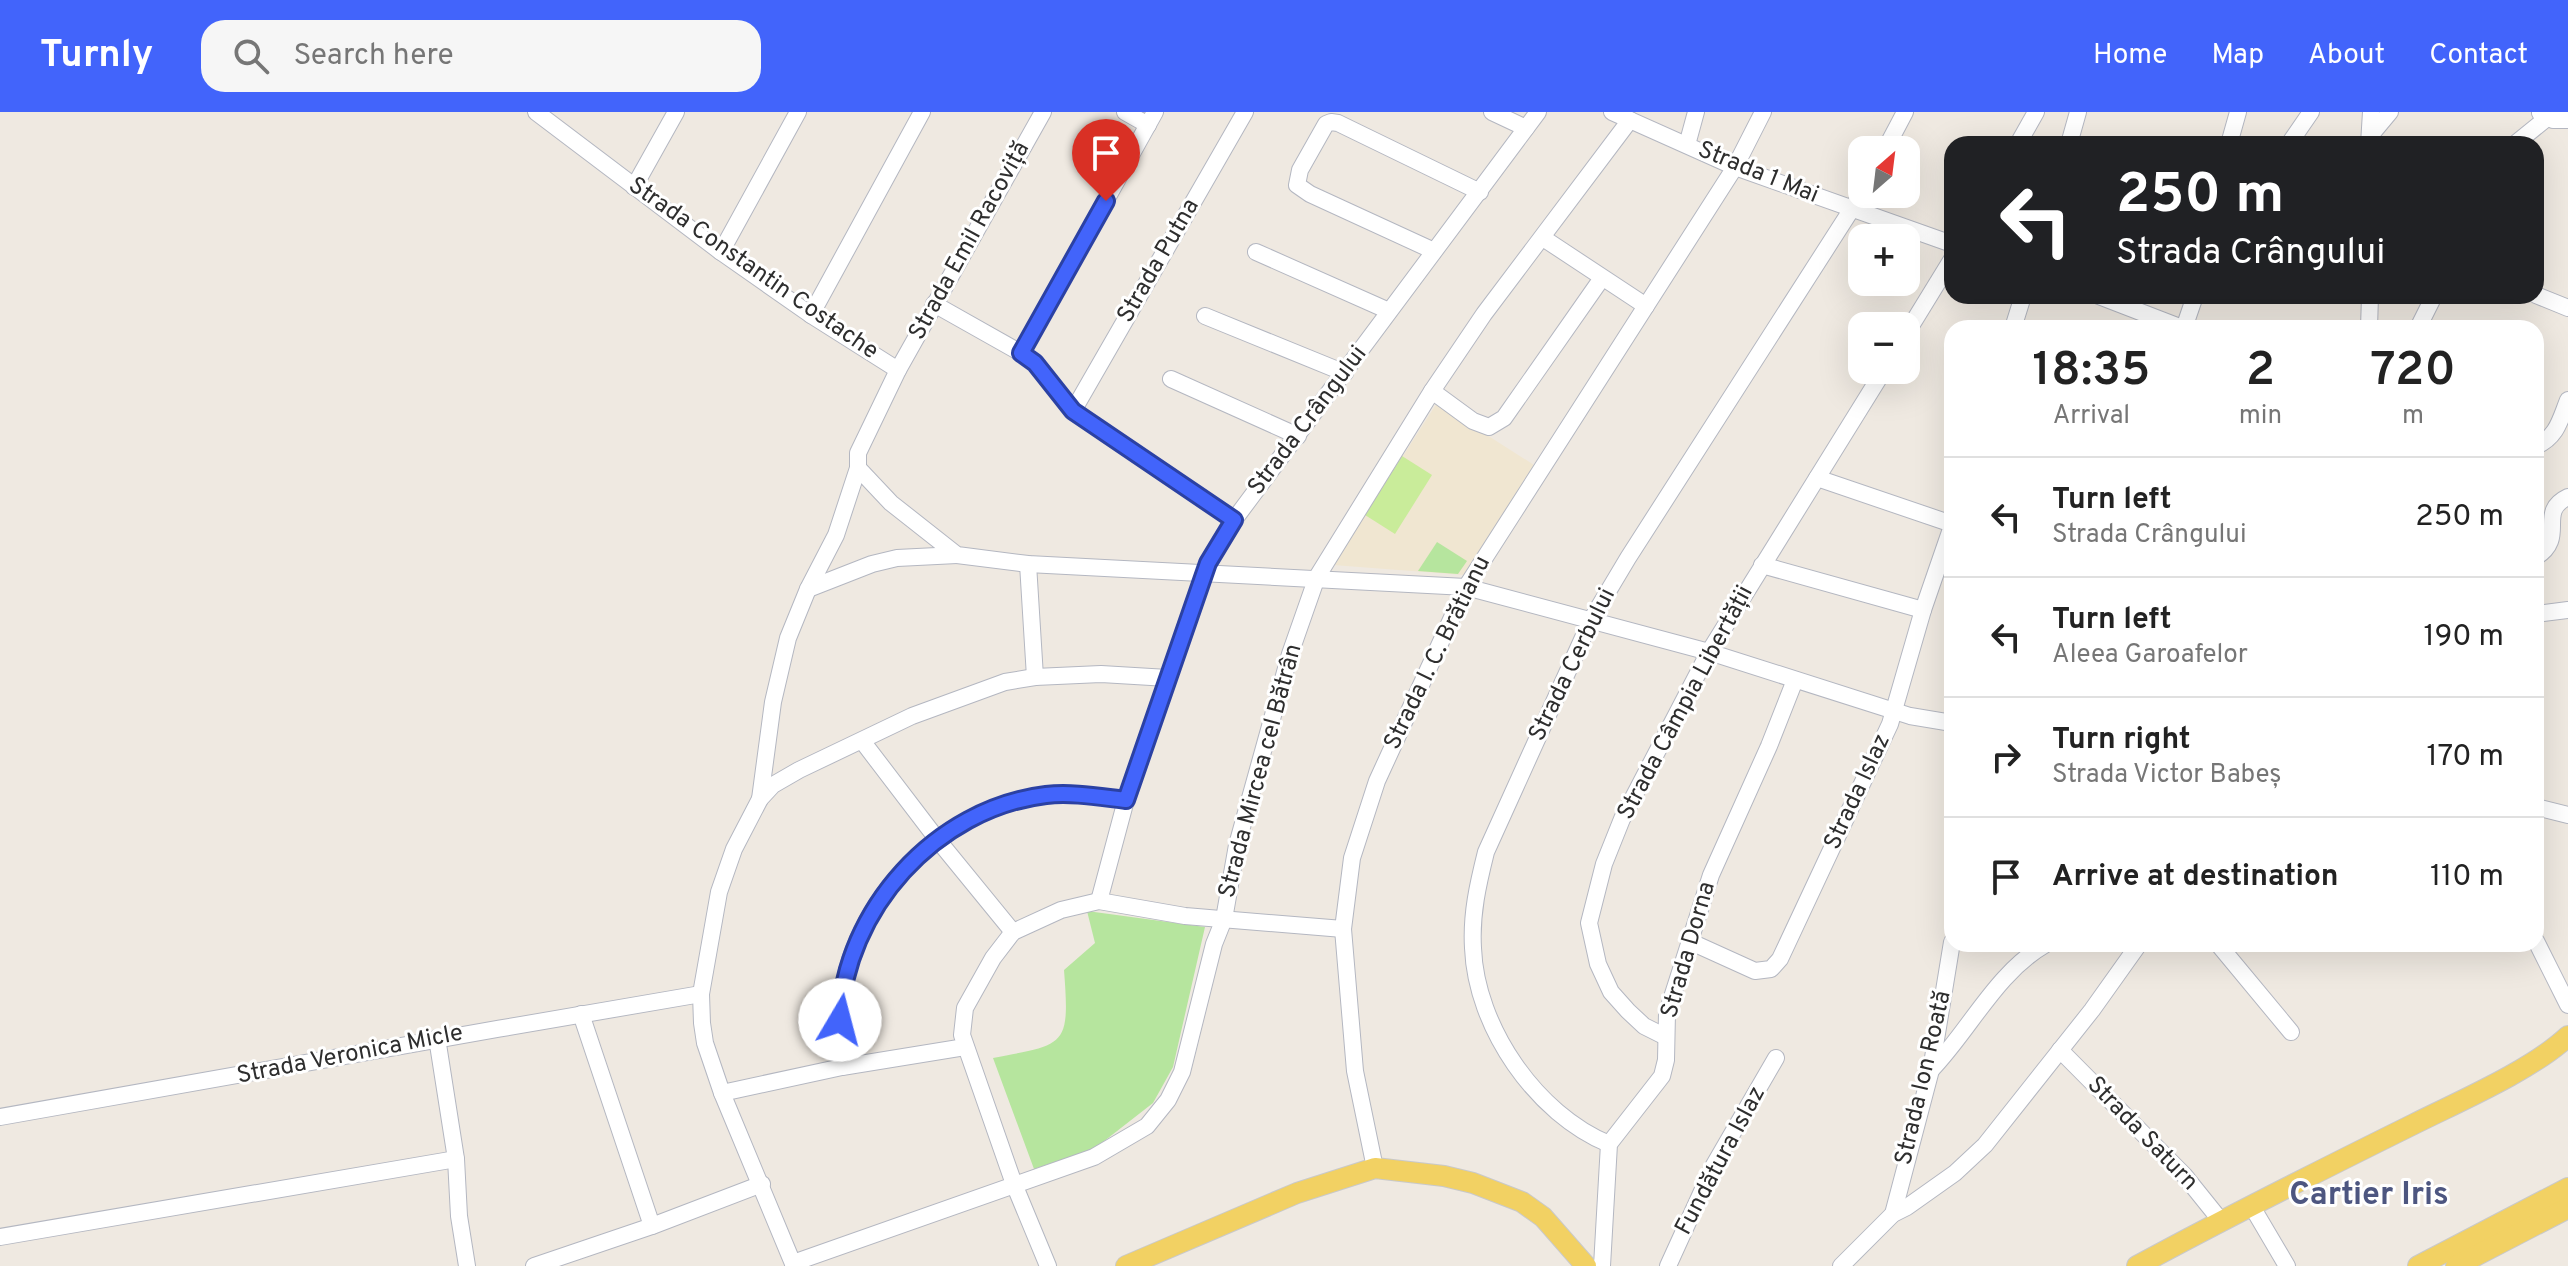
<!DOCTYPE html>
<meta charset="utf-8">
<style>
body{margin:0;font-family:Overpass,sans-serif;background:#f6f6f6;color:#222;height:100vh;display:flex;flex-direction:column;font-size:30px;white-space:nowrap}
*{box-sizing:border-box;margin:0}
p{font-size:26px;color:#767676}
.icon{flex:none;width:44px;height:44px;fill:none;stroke:currentColor;stroke-width:2;stroke-linecap:round;stroke-linejoin:round}
.map{position:relative;flex:1;overflow:hidden}
.drawer{position:absolute;left:1944px;top:208px;width:600px;height:632px;display:flex;flex-direction:column;background:#fff;border-radius:24px;box-shadow:0 8px 32px #0002}
.drawer>*{flex:none}
.guide{position:absolute;left:1944px;top:24px;width:600px;height:168px;border-radius:24px;box-shadow:0 8px 32px #0002;background:#202124;color:#fff;overflow:hidden}
.needle{width:52px;rotate:28deg}
.controls{position:absolute;left:1848px;top:24px;display:grid;gap:16px}
.controls a{display:grid;place-items:center;width:72px;height:72px;border-radius:16px;background:#fff;box-shadow:0 8px 32px #0002;font-size:40px}
.pin{position:absolute;display:grid;place-items:center;width:68px;height:68px;color:#fff;margin:-82px -34px;border-radius:50% 50% 50% 0;rotate:-45deg;box-shadow:0 0 8px #0007}
.pin .icon{rotate:45deg}
.me{position:absolute;width:88px;margin:-44px;rotate:8deg;stroke-linejoin:round;filter:drop-shadow(0 0 6px #0008)}
.turn{display:flex;align-items:center;gap:28px;height:168px;padding:0 40px;font-size:36px}
.turn .icon{width:104px;height:104px;stroke-width:2.5}
.turn b{display:block;font-size:56px;line-height:68px}
.eta{display:flex;justify-content:space-evenly;align-items:center;height:136px;text-align:center}
.eta b{font-size:48px;font-weight:600;line-height:56px}
ul{padding:0;list-style:none}
li{display:flex;align-items:center;gap:24px;height:120px;padding:0 40px;border-top:2px solid #e0e0e0}
li div{flex:1}
li b{display:block;font-size:30px}
li em{font-style:normal}
header{display:flex;align-items:center;gap:48px;box-sizing:border-box;height:112px;padding:0 40px;background:#4264fb;color:#fff}
header strong{font-size:38px}
nav{display:flex;gap:44px;margin-inline-start:auto;font-size:28px}
.search{width:560px;height:72px;background:#f6f6f6;display:flex;align-items:center;gap:20px;box-sizing:border-box;padding:0 28px;border-radius:24px;color:#767676;font-size:30px}
.map>svg:first-child{display:block}
.education{fill:#f0e6d1}
.green{fill:#b6e59e}
.pitch{fill:#c9ec9a}
.lines{fill:none;stroke-linecap:round;stroke-linejoin:round}
.minor-casing{stroke:#b4b7c1;stroke-width:18}
.major-casing{stroke:#c9c9c9;stroke-width:22}
.minor{stroke:#fff;stroke-width:16}
.major{stroke:#f2d163;stroke-width:20}
.route-casing{stroke:#2b41a3;stroke-width:20}
.route{stroke:#4264fb;stroke-width:14}
.labels{text-anchor:middle;dominant-baseline:central;stroke-width:6;stroke-linejoin:round;paint-order:stroke}
.street-label{font-size:24px;fill:#2e2e2e;stroke:#fff}
.district-label{font-size:32px;font-weight:bold;fill:#4d5680;stroke:#fff}
</style>
<header>
<strong>Turnly</strong>
<div class="search"><svg class="icon" aria-label="search" viewBox="0 0 24 24"><circle cx="10" cy="10" r="6"/><path d="M15 15l6 6"/></svg>Search here</div>
<nav><a>Home</a><a>Map</a><a>About</a><a>Contact</a></nav>
</header>
<div class="map">
<svg width="2568" height="1154" viewBox="0 0 2568 1154">
<rect width="100%" height="100%" fill="#efe9e1"/>
<polygon class="education" points="1437,291 1534,353 1464,463 1333,453"/>
<g class="green">
<polygon points="1437,430 1467,449 1458,462 1418,459"/>
<path d="M1087,799L1205,815L1173,955L1153,991L1094,1037L1034,1057L993,946C1066,932 1070,935 1064,858L1095,831Z"/>
</g>
<polygon class="pitch" points="1402,344 1432,363 1395,422 1365,403"/>
<g class="lines">
<g class="minor-casing">
<g id="minor">
<polyline points="536,0 721,140 811,203 898,258 858,341 858,356 891,391 957,443 1028,452 1466,475 1709,540 1910,604 1952,611"/>
<polyline points="1125,0 1148,13"/>
<polyline points="1492,0 1526,16"/>
<polyline points="1612,0 1735,55 1952,132"/>
<polyline points="2540,1 2553,8 2568,8"/>
<polyline points="2370,24 2390,0"/>
<polyline points="2018,32 2036,0"/>
<polyline points="2069,32 2078,0"/>
<polyline points="2229,32 2238,0"/>
<polyline points="2289,32 2311,0"/>
<polyline points="2369,32 2371,0"/>
<polyline points="2515,32 2547,6"/>
<polyline points="1687,33 1696,0"/>
<polyline points="1885,38 1905,0"/>
<polyline points="634,75 676,0"/>
<polyline points="1543,126 1646,194"/>
<polyline points="1434,139 1310,82 1297,73 1300,58 1326,12 1331,10 1338,11 1480,80"/>
<polyline points="721,140 798,0"/>
<polyline points="1256,140 1389,199"/>
<polyline points="2536,183 2568,196"/>
<polyline points="2099,184 2182,216"/>
<polyline points="934,192 1021,241 1035,251 1073,299 1234,408"/>
<polyline points="811,203 922,0"/>
<polyline points="1205,204 1345,261"/>
<polyline points="2013,216 2023,184"/>
<polyline points="2184,216 2195,184"/>
<polyline points="2369,216 2370,184"/>
<polyline points="2418,216 2434,184"/>
<polyline points="1906,222 1952,147"/>
<polyline points="1021,241 1155,0"/>
<polyline points="898,258 1043,0"/>
<polyline points="1171,267 1298,324"/>
<polyline points="1432,279 1473,309 1489,315 1504,306 1602,166"/>
<polyline points="1073,299 1245,0"/>
<path d="M2536,334C2557,325 2560,308 2568,288"/>
<polyline points="1817,366 1952,412"/>
<path d="M2536,445C2568,425 2536,400 2568,385"/>
<polyline points="1028,452 1035,565"/>
<polyline points="1762,453 1923,498"/>
<polyline points="808,477 872,452 897,446 957,443"/>
<polyline points="2536,502 2568,498"/>
<polyline points="863,630 937,727 1013,820"/>
<polyline points="760,687 773,590 788,526 808,477 836,423 858,356"/>
<polyline points="2536,695 2568,703"/>
<polyline points="1099,789 1126,688 1208,451 1234,408 1538,0"/>
<polyline points="2536,829 2568,893"/>
<polyline points="1691,830 1755,859 1771,857 1780,847 1890,612 1923,498 1952,414"/>
<polyline points="2218,832 2291,920"/>
<polyline points="581,902 652,1114"/>
<polyline points="1666,925 1644,914 1628,899 1611,880 1598,852 1589,811 1604,752 1622,707 1709,540 1884,258"/>
<polyline points="437,926 456,1047 459,1104 467,1154"/>
<path d="M965,935L842,955C839,922 839,890 847,858C871,769 954,693 1047,683C1073,680 1100,685 1126,688"/>
<polyline points="2060,938 2184,1063 2221,1109"/>
<path d="M1932,957C1971,916 1996,861 2046,832"/>
<polyline points="722,981 842,955"/>
<path d="M0,1005C234,965 467,921 701,882"/>
<path d="M1609,1032C1536,1002 1476,915 1473,836C1471,802 1478,772 1486,740L1591,508L1628,446L1862,81"/>
<polyline points="1375,1056 1355,959 1343,817 1352,746 1377,669 1466,475 1735,55 1763,0"/>
<polyline points="2251,1093 2287,1154"/>
<polyline points="1893,1102 1931,958 1952,830"/>
<polyline points="0,1125 456,1047"/>
<polyline points="793,1151 1094,1045 1147,1014 1168,988 1182,960 1214,832 1224,807 1237,733 1290,542 1317,465 1432,279 1484,202 1630,8"/>
<polyline points="534,1154 652,1114 762,1072"/>
<polyline points="794,1154 722,981 705,931 702,911 701,882 719,780 734,737 760,687 773,673 799,658 912,604 1005,570 1035,565 1101,562 1168,566"/>
<polyline points="1048,1154 1014,1072 962,923 965,896 993,846 1013,820 1061,798 1099,789 1185,804 1343,817"/>
<polyline points="1602,1154 1609,1032 1662,964 1666,948 1667,901 1711,763 1769,634 1795,568"/>
<polyline points="1668,1154 1714,1053 1776,946"/>
<polyline points="1841,1154 1893,1102 1907,1095 1955,1061 1985,1033 2092,898 2139,832"/>
</g>
</g>
<g class="major-casing">
<g id="major">
<polyline points="1126,1154 1297,1081 1375,1056 1444,1064 1473,1071 1522,1090 1543,1105 1586,1154"/>
<path d="M2137,1154C2229,1104 2321,1058 2414,1012C2460,989 2532,958 2568,924"/>
<polyline points="2418,1154 2568,1076"/>
<polyline points="2456,1154 2568,1096"/>
</g>
</g>
<use href="#minor" class="minor"/>
<use href="#major" class="major"/>
</g>
<g class="lines">
<g class="route-casing">
<path id="route" d="M840,908C844,798 936,696 1046,683C1072,680 1100,685 1126,688L1208,451L1234,408L1073,299L1035,251L1021,241L1106,89"/>
</g>
<use href="#route" class="route"/>
</g>
<g class="labels">
<g class="street-label">
<text transform="translate(1758 61) rotate(22)">Strada 1 Mai</text>
<text transform="translate(970 129) rotate(-61)">Strada Emil Racoviță</text>
<text transform="translate(1159 149) rotate(-60)">Strada Putna</text>
<text transform="translate(753 157) rotate(35)">Strada Constantin Costache</text>
<text transform="translate(1308 309) rotate(-53)">Strada Crângului</text>
<text transform="translate(1438 541) rotate(-64)">Strada I. C. Brătianu</text>
<text transform="translate(1573 553) rotate(-64)">Strada Cerbului</text>
<text transform="translate(1686 591) rotate(-62)">Strada Câmpia Libertății</text>
<text transform="translate(1261 659) rotate(-75)">Strada Mircea cel Bătrân</text>
<text transform="translate(1858 680) rotate(-65)">Strada Islaz</text>
<text transform="translate(1689 838) rotate(-74)">Strada Dorna</text>
<text transform="translate(350 943) rotate(-11)">Strada Veronica Micle</text>
<text transform="translate(1924 966) rotate(-77)">Strada Ion Roată</text>
<text transform="translate(2142 1022) rotate(46)">Strada Saturn</text>
<text transform="translate(1721 1049) rotate(-62)">Fundătura Islaz</text>
</g>
<g class="district-label">
<text x="2369" y="1084">Cartier Iris</text>
</g>
</g>
</svg>
<div class="controls">
<a><svg class="needle" viewBox="-14 -14 28 28"><path d="M0-13l5 13h-10z" fill="#e53935"/><path d="M0 13l5-13h-10z" fill="#767676"/></svg></a>
<a>+</a>
<a>−</a>
</div>
<div class="pin" style="left:1106px;top:89px;background:#d93025"><svg class="icon" aria-label="arrive" viewBox="0 0 24 24"><path d="M6 21V4h12l-3 4 3 4H6"/></svg></div>
<svg class="me" style="left:840px;top:908px" viewBox="-20 -20 40 40"><circle r="19" fill="#fff"/><path d="M0-13L10 11 0 6-10 11z" fill="#4264fb"/></svg>
<div class="guide">
<div class="turn"><svg class="icon" aria-label="left" viewBox="0 0 24 24"><path d="M17 20v-9H6M10 6l-5 5 5 5"/></svg><div><b>250 m</b>Strada Crângului</div></div>
</div>
<section class="drawer">
<div class="eta">
<div><b>18:35</b><p>Arrival</p></div>
<div><b>2</b><p>min</p></div>
<div><b>720</b><p>m</p></div>
</div>
<ul>
<li><svg class="icon" aria-label="left" viewBox="0 0 24 24"><path d="M17 20v-9H6M10 6l-5 5 5 5"/></svg><div><b>Turn left</b><p>Strada Crângului</p></div><em>250 m</em></li>
<li><svg class="icon" aria-label="left" viewBox="0 0 24 24"><path d="M17 20v-9H6M10 6l-5 5 5 5"/></svg><div><b>Turn left</b><p>Aleea Garoafelor</p></div><em>190 m</em></li>
<li><svg class="icon" aria-label="right" viewBox="0 0 24 24"><path d="M7 20v-9h11M14 6l5 5-5 5"/></svg><div><b>Turn right</b><p>Strada Victor Babeș</p></div><em>170 m</em></li>
<li><svg class="icon" aria-label="arrive" viewBox="0 0 24 24"><path d="M6 21V4h12l-3 4 3 4H6"/></svg><div><b>Arrive at destination</b></div><em>110 m</em></li>
</ul>
</section>
</div>
